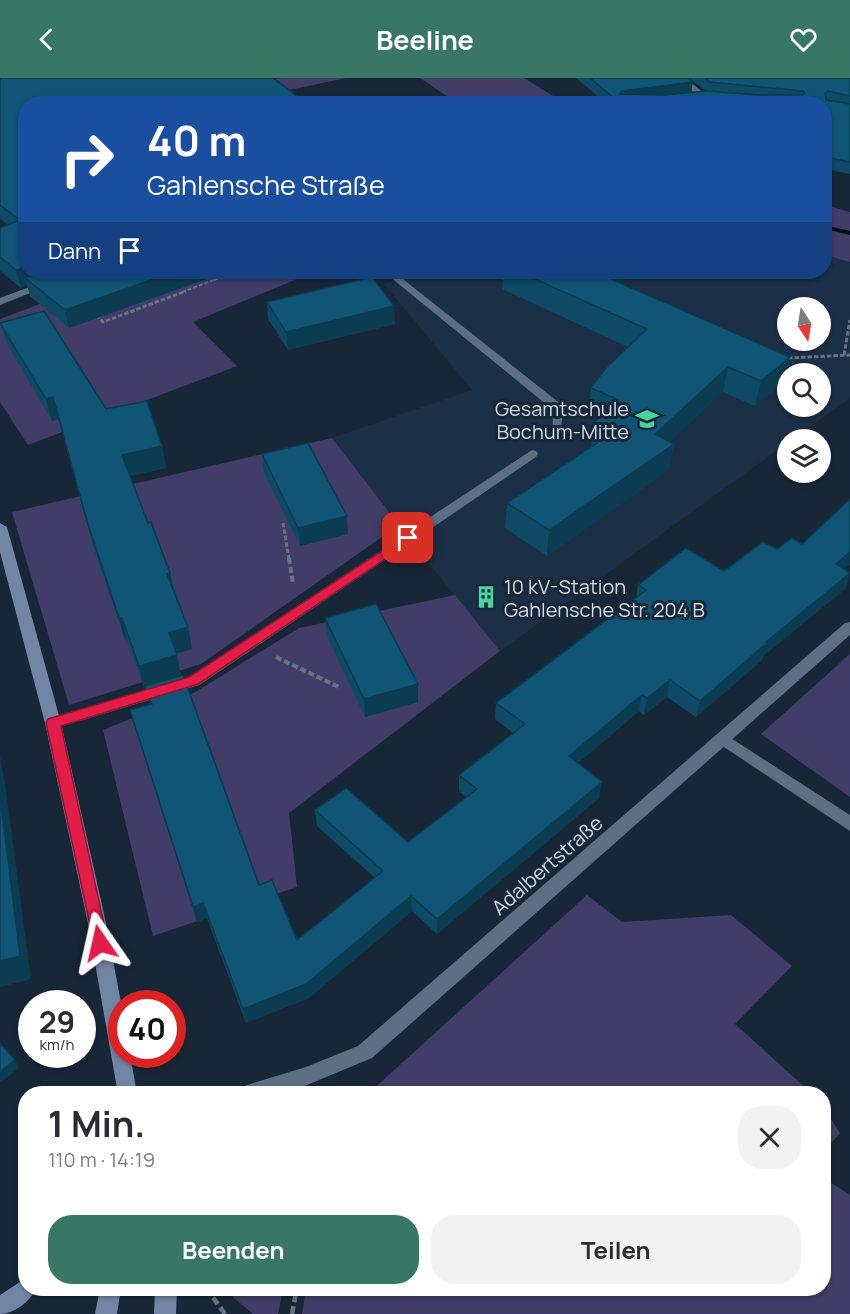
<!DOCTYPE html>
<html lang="de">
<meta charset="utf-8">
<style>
body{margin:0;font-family:Manrope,sans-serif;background:#f2f2f3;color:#2b2b33;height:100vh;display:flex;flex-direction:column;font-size:22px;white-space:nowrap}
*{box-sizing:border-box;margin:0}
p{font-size:20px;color:#7c7c81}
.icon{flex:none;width:33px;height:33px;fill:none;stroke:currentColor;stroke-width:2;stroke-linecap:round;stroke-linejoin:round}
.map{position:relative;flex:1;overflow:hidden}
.drawer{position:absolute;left:18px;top:1008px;width:813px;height:210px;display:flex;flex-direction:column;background:#fff;border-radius:24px;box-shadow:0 2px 4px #0004}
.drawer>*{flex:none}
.guide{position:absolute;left:18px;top:18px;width:814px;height:183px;border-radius:24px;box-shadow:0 2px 4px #0004;background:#1a4fa0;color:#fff;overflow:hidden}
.needle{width:39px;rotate:168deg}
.fabs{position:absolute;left:777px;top:219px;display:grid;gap:12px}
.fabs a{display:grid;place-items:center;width:54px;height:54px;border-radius:50%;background:#fff;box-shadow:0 2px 4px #0004;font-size:30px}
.speed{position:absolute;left:18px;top:912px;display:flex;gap:12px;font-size:30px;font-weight:700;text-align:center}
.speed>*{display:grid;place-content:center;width:78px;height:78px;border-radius:50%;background:#fff;box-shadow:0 2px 4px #0004;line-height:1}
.speed small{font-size:15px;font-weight:400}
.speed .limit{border:9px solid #d22;background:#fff;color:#111}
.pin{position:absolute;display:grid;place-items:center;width:51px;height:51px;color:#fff;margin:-26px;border-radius:12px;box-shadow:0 3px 9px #0006}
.me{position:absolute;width:66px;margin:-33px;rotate:349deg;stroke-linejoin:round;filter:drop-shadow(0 0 4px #0008)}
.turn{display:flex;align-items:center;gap:21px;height:126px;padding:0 30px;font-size:27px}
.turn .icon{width:78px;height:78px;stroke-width:2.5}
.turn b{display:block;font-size:42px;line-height:51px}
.then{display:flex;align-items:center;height:57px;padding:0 30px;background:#0003;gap:12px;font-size:22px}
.round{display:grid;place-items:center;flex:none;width:63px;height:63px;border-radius:24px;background:#f2f2f3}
.head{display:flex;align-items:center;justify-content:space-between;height:102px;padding:0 30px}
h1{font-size:36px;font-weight:700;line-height:45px}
.button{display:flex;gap:12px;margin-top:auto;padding:12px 30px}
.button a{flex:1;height:69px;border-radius:24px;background:#387763;color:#fff;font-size:24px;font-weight:700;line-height:69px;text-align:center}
.button a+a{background:#f2f2f3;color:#2b2b33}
header{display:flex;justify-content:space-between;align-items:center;height:78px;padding:0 30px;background:#387763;color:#fff;font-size:27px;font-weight:700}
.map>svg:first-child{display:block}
.built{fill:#1b2f46;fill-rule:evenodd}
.green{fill:#423c68}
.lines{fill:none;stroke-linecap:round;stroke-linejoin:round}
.stream{fill:#041013;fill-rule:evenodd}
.path-far3{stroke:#667381;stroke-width:2;stroke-dasharray:4 2;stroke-linecap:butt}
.path-far2{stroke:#667381;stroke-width:3;stroke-dasharray:4.5 2;stroke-linecap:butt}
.path-far1{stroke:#667381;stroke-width:4;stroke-dasharray:6 3;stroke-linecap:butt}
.path{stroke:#667381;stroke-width:4.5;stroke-dasharray:8 4;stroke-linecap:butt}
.lane{fill:#5e6f84;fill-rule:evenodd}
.street{fill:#5e6f84;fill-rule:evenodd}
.secondary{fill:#7385a5;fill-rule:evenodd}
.wall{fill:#0e4965}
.shaded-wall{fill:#0b3c52}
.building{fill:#105575;stroke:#0b3c52;stroke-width:1.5}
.route{fill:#e11d48;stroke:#92132f;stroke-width:1.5}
.labels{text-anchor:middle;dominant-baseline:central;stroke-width:6;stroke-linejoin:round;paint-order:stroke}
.poi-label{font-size:20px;fill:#d1dbe6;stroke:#182738;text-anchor:end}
.street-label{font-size:20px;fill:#d1dbe6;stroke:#182738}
</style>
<header><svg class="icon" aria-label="back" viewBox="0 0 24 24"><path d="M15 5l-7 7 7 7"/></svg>Beeline<svg class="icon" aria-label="heart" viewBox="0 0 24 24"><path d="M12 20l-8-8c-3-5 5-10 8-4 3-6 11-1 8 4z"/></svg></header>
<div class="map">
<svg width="850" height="1236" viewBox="0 0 850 1236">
<rect width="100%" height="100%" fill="#182738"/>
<path class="built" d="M825,177L850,184V320L793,361L788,362L787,365L500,573L408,460L332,360L472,312L384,206L418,194H825ZM788,230H820V262H788ZM788,296H820V328H788Z"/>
<g class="green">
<polygon points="281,0 346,0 275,15 261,5"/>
<polygon points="420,0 524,0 563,24 457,25"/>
<polygon points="825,127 850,134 850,184 825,177"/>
<polygon points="125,194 314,194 193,244 237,288 28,367 0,324 0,241"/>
<polygon points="332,360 399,447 201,586 69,627 12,434"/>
<polygon points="455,517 500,573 289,735 297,809 153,858 103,652 194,615 299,550"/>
<polygon points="850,576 850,719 761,656"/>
<polygon points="587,817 622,844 731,837 792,888 735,946 811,1015 369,1015"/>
<polygon points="824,1030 840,1055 824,1073"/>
<polygon points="824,1100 850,1117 850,1236 302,1236 306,1211 824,1210"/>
<polygon points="223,1211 283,1211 278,1236 253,1236"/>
</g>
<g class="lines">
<polygon class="stream" points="825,147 850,153 850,157 825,151"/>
<g class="path-far3">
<polyline points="205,194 214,202 236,194"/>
<polyline points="182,214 214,202"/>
</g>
<g class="path-far2">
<polyline points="96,237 103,244 186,213"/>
<polyline points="844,277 850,242"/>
<polyline points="788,280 850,277"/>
<polyline points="283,445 289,481"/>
</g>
<g class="path-far1">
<polyline points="289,480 293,506"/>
<polyline points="276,579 341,610"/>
</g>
<g class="path">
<polyline points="206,1210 225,1236"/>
<polyline points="292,1236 297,1210"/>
</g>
<g class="lane">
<polygon points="386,194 397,194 404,201 403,203 395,203"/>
<polygon points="408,455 415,460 413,463 199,607 53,651 48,649 45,645 48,641 189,599"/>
<polygon points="723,655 850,737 850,753 718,665 715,661 718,657"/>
</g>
<g class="street">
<polygon points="676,0 685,0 709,19 702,21"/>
<polygon points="70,194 83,194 0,227 0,220"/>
<polygon points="399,198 562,327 564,330 561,349 553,349 552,331 395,203 394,201"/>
<polygon points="532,372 536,373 538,376 536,379 413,463 403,463 401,460 403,457"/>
<polygon points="850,544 850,557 372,980 307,1007 279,1016 238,1016 240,1010 247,1007 306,989 358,968 845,545"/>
</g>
<g class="secondary">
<polygon points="0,445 7,449 61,645 106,845 122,930 122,976 130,976 137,1016 118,1016 88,845 45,645 0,474"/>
<path d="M26,1200V1210H36C31,1223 14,1236 0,1236V1217Z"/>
<polygon points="100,1210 121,1210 117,1236 95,1236"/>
<polygon points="155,1210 177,1210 176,1236 154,1236"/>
</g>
</g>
<g class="wall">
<polygon points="0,0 26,26 26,194 226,194 69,250 30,218 27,207 21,210 0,193 0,150 8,147 0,141"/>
<polygon points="576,0 688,0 692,14 706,13 689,0 850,0 850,96 825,91 825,26 607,26"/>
<polygon points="503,194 636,194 619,205 790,279 784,304 755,328 723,314 669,364 674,366 669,392 547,478 505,450 507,425 591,369 594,344 598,340 588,335 591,310 628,269 502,211"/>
<polygon points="267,224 395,246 288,272 268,241"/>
<polygon points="0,245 106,331 162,368 166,390 130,398 188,549 192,571 176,576 181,597 259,807 297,862 375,800 317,748 315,732 408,764 466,719 459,713 459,697 513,655 495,641 496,625 636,520 638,507 724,493 777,471 845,491 850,494 850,496 845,511 763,578 762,582 696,639 667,619 644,637 639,633 578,685 599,720 437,856 412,833 309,920 246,945 207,840 197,844 135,648 130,632 150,626 146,610 144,610 127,562 125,562 92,465 59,341 52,343 7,266"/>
<polygon points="262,376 348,456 300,468 264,395"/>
<polygon points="325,540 418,606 418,624 365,639 327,558"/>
</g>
<g class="shaded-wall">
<polygon points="693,4 691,15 620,24 620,16 621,13"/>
<polygon points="26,189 26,194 65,194 25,200 27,207 21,210 16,192"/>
<polygon points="174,194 226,194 69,250 65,232"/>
<polygon points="603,194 636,194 597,220 599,196"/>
<polygon points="394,228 395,246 288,272 286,254"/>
<polygon points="790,279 784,304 755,328 761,303"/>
<polygon points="728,289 723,314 651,381 655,356"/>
<polygon points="53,319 59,341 52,343 46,321"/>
<polygon points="674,366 669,392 547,478 549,452"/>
<polygon points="162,368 166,390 127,399 122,377"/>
<polygon points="347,438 348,456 300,468 298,450"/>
<polygon points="850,474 850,487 830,502 836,486"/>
<polygon points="170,495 175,517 167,496"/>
<polygon points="850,495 845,511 763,578 762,582 696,639 700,623 766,564"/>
<polygon points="119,540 122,540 127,562 125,562"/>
<polygon points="188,549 192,571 173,576 169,555"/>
<polygon points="177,577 181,599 144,610 139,588"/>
<polygon points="670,602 667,619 644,637 647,620"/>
<polygon points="418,606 418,624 365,639 364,621"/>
<polygon points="642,617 639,633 567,694 569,678"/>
<polygon points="0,678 5,705 31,901 0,909"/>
<polygon points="602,704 599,720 437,856 437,841"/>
<polygon points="411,818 412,833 309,920 246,945 243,931"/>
<polygon points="203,825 207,840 197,844 193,829"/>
<polygon points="15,982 19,990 0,1005 0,994"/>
</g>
<g class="building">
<polygon points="0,0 273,0 307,26 26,26 26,189 16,192 0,179 0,150 20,142 0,127"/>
<polygon points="590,0 688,0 693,4 621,13 620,16 663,17 707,13 757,17 802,17 805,15 803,13 710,4 705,0 850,0 850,18 828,13 825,15 826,22 850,26 850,84 825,79 825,26 621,26"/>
<polygon points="42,194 174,194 65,232 25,200"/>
<polygon points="519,194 603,194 599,196 790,279 761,303 728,289 655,356 674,366 549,452 507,425 613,354 594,344 619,322 591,310 606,290 647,251"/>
<polygon points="372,199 394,228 286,254 267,224"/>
<polygon points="44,233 106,331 147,323 162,368 122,377 148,445 151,444 170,495 167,496 188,549 169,555 177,577 139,588 122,540 119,540 87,443 53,319 46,321 0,245"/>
<polygon points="308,365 347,438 298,450 262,376"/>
<polygon points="850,421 850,474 836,486 850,495 766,564 767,565 700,623 670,602 647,620 642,617 569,678 602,704 437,841 411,818 306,906 243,931 203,825 193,829 130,632 152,626 145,608 183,597 259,807 272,802 297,862 383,793 315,732 346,710 408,764 477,711 459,697 525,646 496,625 646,512 638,507 686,470 724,493 763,464 777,471 792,460 802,466"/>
<polygon points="376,526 418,606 364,621 325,540"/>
<polygon points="0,718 20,878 0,883"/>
<polygon points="0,965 15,982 0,994"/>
</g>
<polygon class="route" points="408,456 414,460 412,463 198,606 61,648 108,865 106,870 100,872 95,870 46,645 48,641 189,599"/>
<defs>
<g id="school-bare" transform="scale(1.8)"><path d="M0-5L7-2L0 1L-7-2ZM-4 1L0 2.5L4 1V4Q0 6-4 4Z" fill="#49d49d" stroke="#182738" stroke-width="2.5" paint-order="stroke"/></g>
<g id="building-bare" transform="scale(1.8)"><path d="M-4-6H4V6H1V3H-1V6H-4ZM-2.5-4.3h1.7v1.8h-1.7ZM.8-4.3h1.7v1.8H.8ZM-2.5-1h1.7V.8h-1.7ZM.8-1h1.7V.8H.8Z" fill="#49d49d" stroke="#182738" stroke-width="2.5" paint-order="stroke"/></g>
</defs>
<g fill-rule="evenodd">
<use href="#school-bare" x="647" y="341"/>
<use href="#building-bare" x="486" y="519"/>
</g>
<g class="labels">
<g class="poi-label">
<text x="629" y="330">Gesamtschule<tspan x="629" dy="23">Bochum-Mitte</tspan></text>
<text x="504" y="508" text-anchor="start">10 kV-Station<tspan x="504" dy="23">Gahlensche Str. 204 B</tspan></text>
</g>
<g class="street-label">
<text transform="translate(547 787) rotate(-41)">Adalbertstraße</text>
</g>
</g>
</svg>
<div class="fabs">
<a><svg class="needle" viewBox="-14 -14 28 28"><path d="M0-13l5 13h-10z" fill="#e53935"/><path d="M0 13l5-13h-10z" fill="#7c7c81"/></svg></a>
<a><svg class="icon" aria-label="search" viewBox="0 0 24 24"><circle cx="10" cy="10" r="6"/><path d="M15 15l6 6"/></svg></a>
<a><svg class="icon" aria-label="layers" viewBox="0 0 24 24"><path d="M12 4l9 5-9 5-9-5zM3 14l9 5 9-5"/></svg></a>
</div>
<div class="speed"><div>29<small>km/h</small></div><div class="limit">40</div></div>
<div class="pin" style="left:408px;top:460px;background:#d93025"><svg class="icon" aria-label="arrive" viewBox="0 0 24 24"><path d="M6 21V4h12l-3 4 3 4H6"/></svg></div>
<svg class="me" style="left:100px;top:865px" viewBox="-20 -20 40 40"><path d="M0-17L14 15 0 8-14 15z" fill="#e11d48" stroke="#fff" stroke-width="4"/></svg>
<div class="guide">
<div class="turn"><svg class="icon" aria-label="right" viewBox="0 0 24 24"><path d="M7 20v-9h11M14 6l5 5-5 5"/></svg><div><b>40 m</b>Gahlensche Straße</div></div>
<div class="then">Dann<svg class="icon" aria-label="arrive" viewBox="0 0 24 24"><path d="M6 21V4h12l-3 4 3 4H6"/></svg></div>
</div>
<section class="drawer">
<div class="head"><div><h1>1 Min.</h1><p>110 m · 14:19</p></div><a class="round"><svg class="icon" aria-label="close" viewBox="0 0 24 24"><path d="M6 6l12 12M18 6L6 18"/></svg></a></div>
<div class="button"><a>Beenden</a><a>Teilen</a></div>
</section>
</div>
